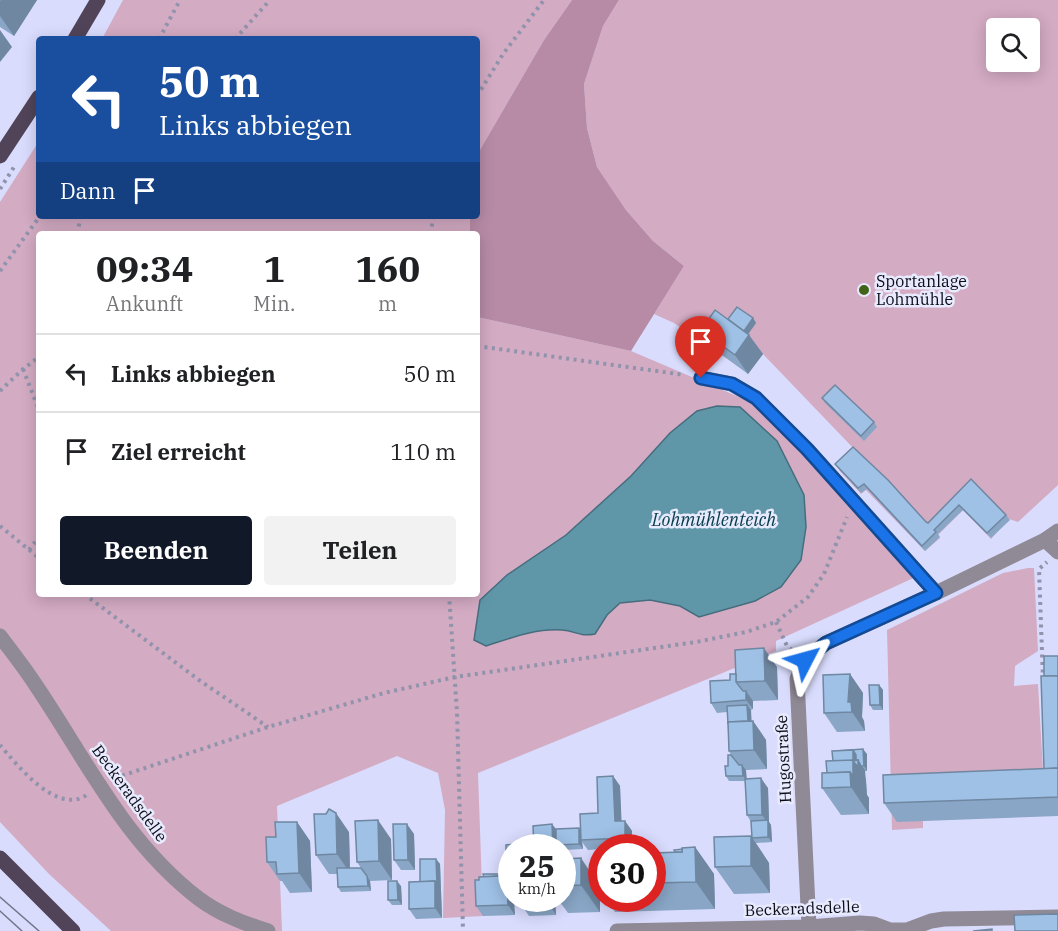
<!DOCTYPE html>
<html lang="de">
<meta charset="utf-8">
<style>
body{margin:0;font-family:"IBM Plex Serif",serif;background:#f2f2f2;color:#202124;height:100vh;display:flex;flex-direction:column;font-size:22px;white-space:nowrap}
*{box-sizing:border-box;margin:0}
p{font-size:20px;color:#757577}
.icon{flex:none;width:33px;height:33px;fill:none;stroke:currentColor;stroke-width:2;stroke-linecap:round;stroke-linejoin:round}
.map{position:relative;flex:1;overflow:hidden}
.details{position:absolute;left:36px;top:231px;width:444px;height:366px;display:flex;flex-direction:column;background:#fff;border-radius:6px;box-shadow:0 3px 15px #0003}
.details>*{flex:none}
.hud{position:absolute;left:36px;top:36px;width:444px;height:183px;border-radius:6px;box-shadow:0 3px 15px #0003;background:#1a4fa0;color:#fff;overflow:hidden}
.fabs{position:absolute;left:986px;top:18px;display:grid;gap:12px}
.fabs a{display:grid;place-items:center;width:54px;height:54px;border-radius:6px;background:#fff;box-shadow:0 3px 15px #0003;font-size:30px}
.speed{position:absolute;left:498px;top:834px;display:flex;gap:12px;font-size:30px;font-weight:700;text-align:center}
.speed>*{display:grid;place-content:center;width:78px;height:78px;border-radius:50%;background:#fff;box-shadow:0 3px 15px #0003;line-height:1}
.speed small{font-size:15px;font-weight:400}
.speed .limit{border:9px solid #d22;background:#fff;color:#111}
.pin{position:absolute;display:grid;place-items:center;width:51px;height:51px;color:#fff;margin:-62px -26px;border-radius:50% 50% 50% 0;rotate:-45deg;box-shadow:0 0 6px #0007}
.pin .icon{rotate:45deg}
.me{position:absolute;width:66px;margin:-33px;rotate:51deg;stroke-linejoin:round;filter:drop-shadow(0 0 4px #0008)}
.turn{display:flex;align-items:center;gap:21px;height:126px;padding:0 24px;font-size:27px}
.turn .icon{width:78px;height:78px;stroke-width:2.5}
.turn b{display:block;font-size:42px;line-height:51px}
.then{display:flex;align-items:center;height:57px;padding:0 24px;background:#0003;gap:12px;font-size:22px}
.eta{display:flex;justify-content:space-evenly;align-items:center;height:102px;text-align:center}
.eta b{font-size:36px;font-weight:700;line-height:42px}
.primary-button{display:flex;gap:12px;margin-top:auto;padding:12px 24px}
.primary-button a{flex:1;height:69px;border-radius:6px;background:#111827;color:#fff;font-size:24px;font-weight:700;line-height:69px;text-align:center}
.primary-button a+a{background:#f2f2f2;color:#202124}
ul{padding:0;list-style:none}
li{display:flex;align-items:center;gap:18px;height:78px;padding:0 24px;border-top:2px solid #e0e0e0}
li div{flex:1}
li b{display:block;font-size:22px}
li em{font-style:normal}
.map>svg:first-child{display:block}
.green{fill:#d3abc3;fill-rule:evenodd}
.forest{fill:#b78ba6}
.water{fill:#5f97a9;stroke:#466d7d;stroke-width:1.5}
.lines{fill:none;stroke-linecap:round;stroke-linejoin:round}
.path{stroke:#9193ac;stroke-width:4;stroke-dasharray:3 4.5;stroke-linecap:butt}
.minor{stroke:#908996;stroke-width:15}
.major{stroke:#514459;stroke-width:15}
.tram{stroke:#74758b;stroke-width:1.5}
.wall{fill:#89a6c6}
.shaded-wall{fill:#6f87a1}
.building{fill:#9fc1e6;stroke:#6f87a1;stroke-width:1.5}
.route-casing{stroke:#114b97;stroke-width:15}
.route{stroke:#1a73e8;stroke-width:10}
.poi-dot{fill:#416217;stroke:#e8eafe;stroke-width:2}
.labels{text-anchor:middle;dominant-baseline:central;stroke-width:5;stroke-linejoin:round;paint-order:stroke}
.poi-label{font-size:16px;fill:#0c0c17;stroke:#e8eafe;text-anchor:start}
.street-label{font-size:16px;fill:#0c0c17;stroke:#e8eafe}
.water-label{font-size:18px;font-style:italic;fill:#083d4b;stroke:#e8eafe}
</style>
<div class="map">
<svg width="1058" height="931" viewBox="0 0 1058 931">
<rect width="100%" height="100%" fill="#d9dcfd"/>
<g class="green">
<polygon points="123,0 572,0 544,40 477,155 477,39 102,39"/>
<path d="M619,0H1058V485L1018,522L1009,519L991,539L963,510L938,535L940,538L925,551L866,490L861,494L839,470L857,452L762,353L748,373L674,323L654,314L684,266L653,241L626,210L597,167L587,128L584,84L603,26ZM996,28H1029V62H996Z"/>
<polygon points="39,141 39,216 470,216 470,234 39,234 39,594 477,594 477,317 631,351 753,403 920,575 776,641 776,651 478,773 483,916 443,918 445,810 438,773 397,756 277,806 282,931 111,931 49,874 0,822 0,202"/>
<polygon points="1028,568 1034,568 1038,651 1015,666 1014,686 1038,684 1044,788 923,821 923,828 892,830 887,630 1003,573"/>
</g>
<polygon class="forest" points="572,0 619,0 603,26 584,84 587,128 597,167 626,210 653,241 684,266 631,351 477,317 477,234 470,234 470,216 477,216 477,155 544,40"/>
<path class="water" d="M717,406L740,407L777,441L804,495L806,527L801,560L781,587L755,601L699,617L680,606L650,600L620,603L607,615L595,634C579,637 576,631 562,630C536,628 511,638 486,646L474,640L480,600L507,575L566,535L631,476L670,433L697,411Z"/>
<g class="lines">
<g class="path">
<polyline points="159,39 180,0"/>
<polyline points="235,39 270,0"/>
<polyline points="477,96 503,54 544,0"/>
<polyline points="0,189 14,167"/>
<polyline points="78,234 80,216"/>
<polyline points="431,234 433,216"/>
<polyline points="0,271 40,216"/>
<polyline points="477,346 685,375"/>
<polyline points="23,369 39,410"/>
<polyline points="0,391 23,369 39,357"/>
<polyline points="0,526 39,558"/>
<polyline points="29,550 39,537"/>
<polyline points="84,594 199,680 268,727"/>
<polyline points="449,594 457,712 463,931"/>
<polyline points="776,622 787,646 793,651"/>
<polyline points="1043,680 1039,569 1047,562"/>
<path d="M0,745C17,765 58,817 88,794"/>
<polyline points="115,778 268,727 384,693 455,677 696,642 746,632 776,622 808,597 824,574 847,517"/>
</g>
<g class="minor">
<polyline points="701,378 732,384 756,398 807,449 936,593"/>
<polyline points="1045,540 1058,552"/>
<path d="M0,636C12,652 24,667 35,684C86,759 123,840 198,898C219,914 243,923 268,931"/>
<polyline points="809,927 797,679 805,660 826,643 936,593 1045,540 1058,531"/>
<polyline points="617,931 809,927 860,923 874,924 890,930 907,930 931,921 944,919 1058,917"/>
</g>
<g class="major">
<polyline points="75,39 98,0"/>
<polyline points="0,156 39,97"/>
<polyline points="0,858 73,931"/>
</g>
<g class="tram">
<polyline points="0,897 39,931"/>
<polyline points="0,911 22,931"/>
</g>
</g>
<g class="wall">
<polygon points="0,0 37,0 14,36 0,27"/>
<polygon points="753,318 756,323 748,334 763,354 748,374 714,349 701,330 728,319"/>
<polygon points="822,398 874,422 877,427 864,441 825,403"/>
<polygon points="835,464 928,523 971,479 1006,515 1010,520 991,538 963,510 938,534 940,537 925,551 867,489 861,493 839,469"/>
<polygon points="1058,656 1058,816 897,822 884,803 1044,769 1044,676"/>
<polygon points="777,667 778,700 753,701 753,709 751,710 751,721 753,721 766,740 767,769 746,770 746,779 768,788 769,822 771,825 772,842 756,843 769,863 770,893 734,894 715,867 751,836 752,837 751,822 747,815 745,781 729,781 726,776 731,755 729,751 727,712 717,713 711,703 736,674"/>
<polygon points="850,674 863,693 862,717 864,721 865,731 837,732 824,713"/>
<polygon points="879,685 883,690 883,710 873,710 870,705"/>
<polygon points="867,754 867,771 865,771 865,777 866,779 867,795 869,798 869,814 841,815 822,788 827,773 833,761"/>
<polygon points="613,776 620,786 621,821 625,821 632,831 632,848 602,848 602,849 588,850 582,842 583,849 562,850 562,848 534,848 552,824 556,829 581,831 598,813"/>
<polygon points="297,822 310,841 312,892 290,893 282,881 280,881 267,862"/>
<polygon points="349,832 350,868 361,868 357,862 391,839 392,880 370,881 371,891 341,892 338,887 337,874 329,874 316,855"/>
<polygon points="414,834 415,870 401,870 394,860"/>
<polygon points="695,847 714,874 715,909 615,912 606,898 652,898 652,853 675,852"/>
<polygon points="512,848 512,898 515,915 483,916 476,906 479,880 503,874 510,883 509,865 506,861"/>
<polygon points="602,854 602,893 600,890 600,912 568,913 557,898 562,898 562,859 596,880"/>
<polygon points="436,859 440,864 442,918 416,919 409,909"/>
<polygon points="401,886 402,905 392,905 388,900"/>
<polygon points="517,898 555,898 556,915 529,916"/>
</g>
<g class="shaded-wall">
<polygon points="1,0 37,0 14,36 0,16 0,1"/>
<polygon points="0,30 12,47 0,62"/>
<polygon points="753,318 756,323 744,340 740,335"/>
<polygon points="749,335 763,354 748,374 735,355"/>
<polygon points="764,648 777,667 778,700 765,681"/>
<polygon points="850,674 863,693 862,717 864,721 865,731 852,712 848,702"/>
<polygon points="879,685 883,690 883,710 880,705"/>
<polygon points="746,691 753,701 753,709 746,700"/>
<polygon points="747,705 751,710 752,729 748,724"/>
<polygon points="753,721 766,740 767,769 754,750"/>
<polygon points="863,749 867,754 867,771 864,766"/>
<polygon points="853,750 860,760 860,764 865,770 867,795 869,798 869,814 851,787 850,772"/>
<polygon points="742,765 746,770 747,781 743,776"/>
<polygon points="613,776 620,786 622,831 615,821"/>
<polygon points="761,778 768,788 769,822 771,825 772,842 768,837 768,823 762,815"/>
<polygon points="336,813 349,832 350,873 337,854"/>
<polygon points="378,820 391,839 392,880 379,861"/>
<polygon points="625,821 632,831 632,848 625,838"/>
<polygon points="297,822 310,841 312,892 299,873"/>
<polygon points="407,824 414,834 415,870 408,860"/>
<polygon points="552,824 559,834 556,845 558,848 553,848"/>
<polygon points="579,828 582,833 581,840 582,842 583,849 579,844"/>
<polygon points="751,836 769,863 770,893 751,866"/>
<polygon points="695,847 714,874 715,909 696,882"/>
<polygon points="581,858 599,885 596,885 600,890 600,912 578,881"/>
<polygon points="436,859 440,864 442,918 435,908 435,881"/>
<polygon points="503,874 512,886 510,889 512,891 512,898 514,898 515,915 508,905 502,879"/>
<polygon points="367,876 370,881 371,891 368,886"/>
<polygon points="397,881 401,886 402,905 398,900"/>
<polygon points="545,898 555,898 556,915"/>
</g>
<g class="building">
<polygon points="737,307 753,318 744,331 728,319"/>
<polygon points="715,310 749,335 735,355 701,330"/>
<polygon points="835,385 874,422 861,436 822,398"/>
<polygon points="853,447 888,480 926,522 928,523 971,479 1006,515 987,533 959,505 934,530 936,532 922,546 864,484 858,488 835,464"/>
<polygon points="764,648 765,681 736,682 735,650"/>
<rect x="1044" y="656" width="14" height="20"/>
<polygon points="730,674 736,674 736,682 743,691 746,691 746,700 711,703 710,681 730,680"/>
<polygon points="850,674 848,702 851,702 852,712 824,713 823,675"/>
<polygon points="1041,676 1058,676 1058,768 1044,769"/>
<polygon points="869,685 879,685 880,705 870,705"/>
<polygon points="747,705 748,721 728,722 728,724 727,706"/>
<polygon points="753,721 754,750 729,751 728,722"/>
<polygon points="863,749 864,766 861,766 858,760 856,761 856,755 853,750 836,751"/>
<polygon points="853,750 853,761 833,761 832,751"/>
<polygon points="728,755 731,755 739,765 742,765 743,776 726,776 725,766 728,766"/>
<polygon points="853,760 853,776 850,772 827,773 826,761"/>
<polygon points="858,760 858,767 853,761"/>
<polygon points="1058,768 1058,797 884,803 883,775"/>
<polygon points="850,772 851,787 822,788 822,773"/>
<polygon points="613,776 615,821 625,821 625,838 581,840 580,814 598,813 597,777"/>
<polygon points="761,778 762,815 747,815 745,779"/>
<polygon points="329,809 336,813 337,854 316,855 314,814 326,814"/>
<polygon points="378,820 379,861 357,862 355,821"/>
<polygon points="768,820 768,837 752,838 751,821"/>
<polygon points="275,822 297,822 299,873 277,874 276,862 267,862 266,837 276,837"/>
<polygon points="393,824 407,824 408,860 394,860"/>
<polygon points="552,824 553,848 534,848 533,826"/>
<polygon points="579,828 579,844 556,845 556,829"/>
<polygon points="751,836 751,866 715,867 714,837"/>
<polygon points="516,844 516,848 512,848 512,859 509,859 509,861 506,861 506,845"/>
<polygon points="695,847 696,882 652,883 652,853 682,852 682,848"/>
<polygon points="682,849 682,852 675,852 674,850"/>
<polygon points="595,854 602,854 602,885 596,885"/>
<polygon points="581,858 581,885 562,886 562,859"/>
<polygon points="420,859 436,859 437,884 435,881 420,882"/>
<polygon points="509,859 512,859 512,889 510,889"/>
<polygon points="337,868 361,868 367,876 368,886 338,887"/>
<polygon points="483,874 503,874 503,878 502,876 484,877"/>
<polygon points="500,876 502,876 502,879 507,879 508,905 476,906 475,880 479,880 479,877"/>
<polygon points="388,881 397,881 398,900 388,900"/>
<polygon points="435,881 435,908 409,909 409,882"/>
<polygon points="1058,914 1058,931 1015,931 1014,915"/>
<polygon points="992,929 992,931 973,931"/>
</g>
<g class="lines">
<g class="route-casing">
<polyline id="route" points="701,378 732,384 756,398 807,449 936,593 826,643 805,660"/>
</g>
<use href="#route" class="route"/>
</g>
<circle class="poi-dot" cx="864" cy="290" r="6"/>
<g class="labels">
<g class="poi-label">
<text x="876" y="281">Sportanlage<tspan x="876" dy="18">Lohmühle</tspan></text>
</g>
<g class="street-label">
<text transform="translate(783 759) rotate(-93)">Hugostraße</text>
<text transform="translate(130 793) rotate(54)">Beckeradsdelle</text>
<text transform="translate(802 908) rotate(-2)">Beckeradsdelle</text>
</g>
<g class="water-label">
<text x="714" y="519">Lohmühlenteich</text>
</g>
</g>
</svg>
<div class="fabs">
<a><svg class="icon" aria-label="search" viewBox="0 0 24 24"><circle cx="10" cy="10" r="6"/><path d="M15 15l6 6"/></svg></a>
</div>
<div class="speed"><div>25<small>km/h</small></div><div class="limit">30</div></div>
<div class="pin" style="left:701px;top:378px;background:#d93025"><svg class="icon" aria-label="arrive" viewBox="0 0 24 24"><path d="M6 21V4h12l-3 4 3 4H6"/></svg></div>
<svg class="me" style="left:805px;top:660px" viewBox="-20 -20 40 40"><path d="M0-17L14 15 0 8-14 15z" fill="#1a73e8" stroke="#fff" stroke-width="4"/></svg>
<div class="hud">
<div class="turn"><svg class="icon" aria-label="left" viewBox="0 0 24 24"><path d="M17 20v-9H6M10 6l-5 5 5 5"/></svg><div><b>50 m</b>Links abbiegen</div></div>
<div class="then">Dann<svg class="icon" aria-label="arrive" viewBox="0 0 24 24"><path d="M6 21V4h12l-3 4 3 4H6"/></svg></div>
</div>
<section class="details">
<div class="eta">
<div><b>09:34</b><p>Ankunft</p></div>
<div><b>1</b><p>Min.</p></div>
<div><b>160</b><p>m</p></div>
</div>
<ul>
<li><svg class="icon" aria-label="left" viewBox="0 0 24 24"><path d="M17 20v-9H6M10 6l-5 5 5 5"/></svg><div><b>Links abbiegen</b></div><em>50 m</em></li>
<li><svg class="icon" aria-label="arrive" viewBox="0 0 24 24"><path d="M6 21V4h12l-3 4 3 4H6"/></svg><div><b>Ziel erreicht</b></div><em>110 m</em></li>
</ul>
<div class="primary-button"><a>Beenden</a><a>Teilen</a></div>
</section>
</div>
